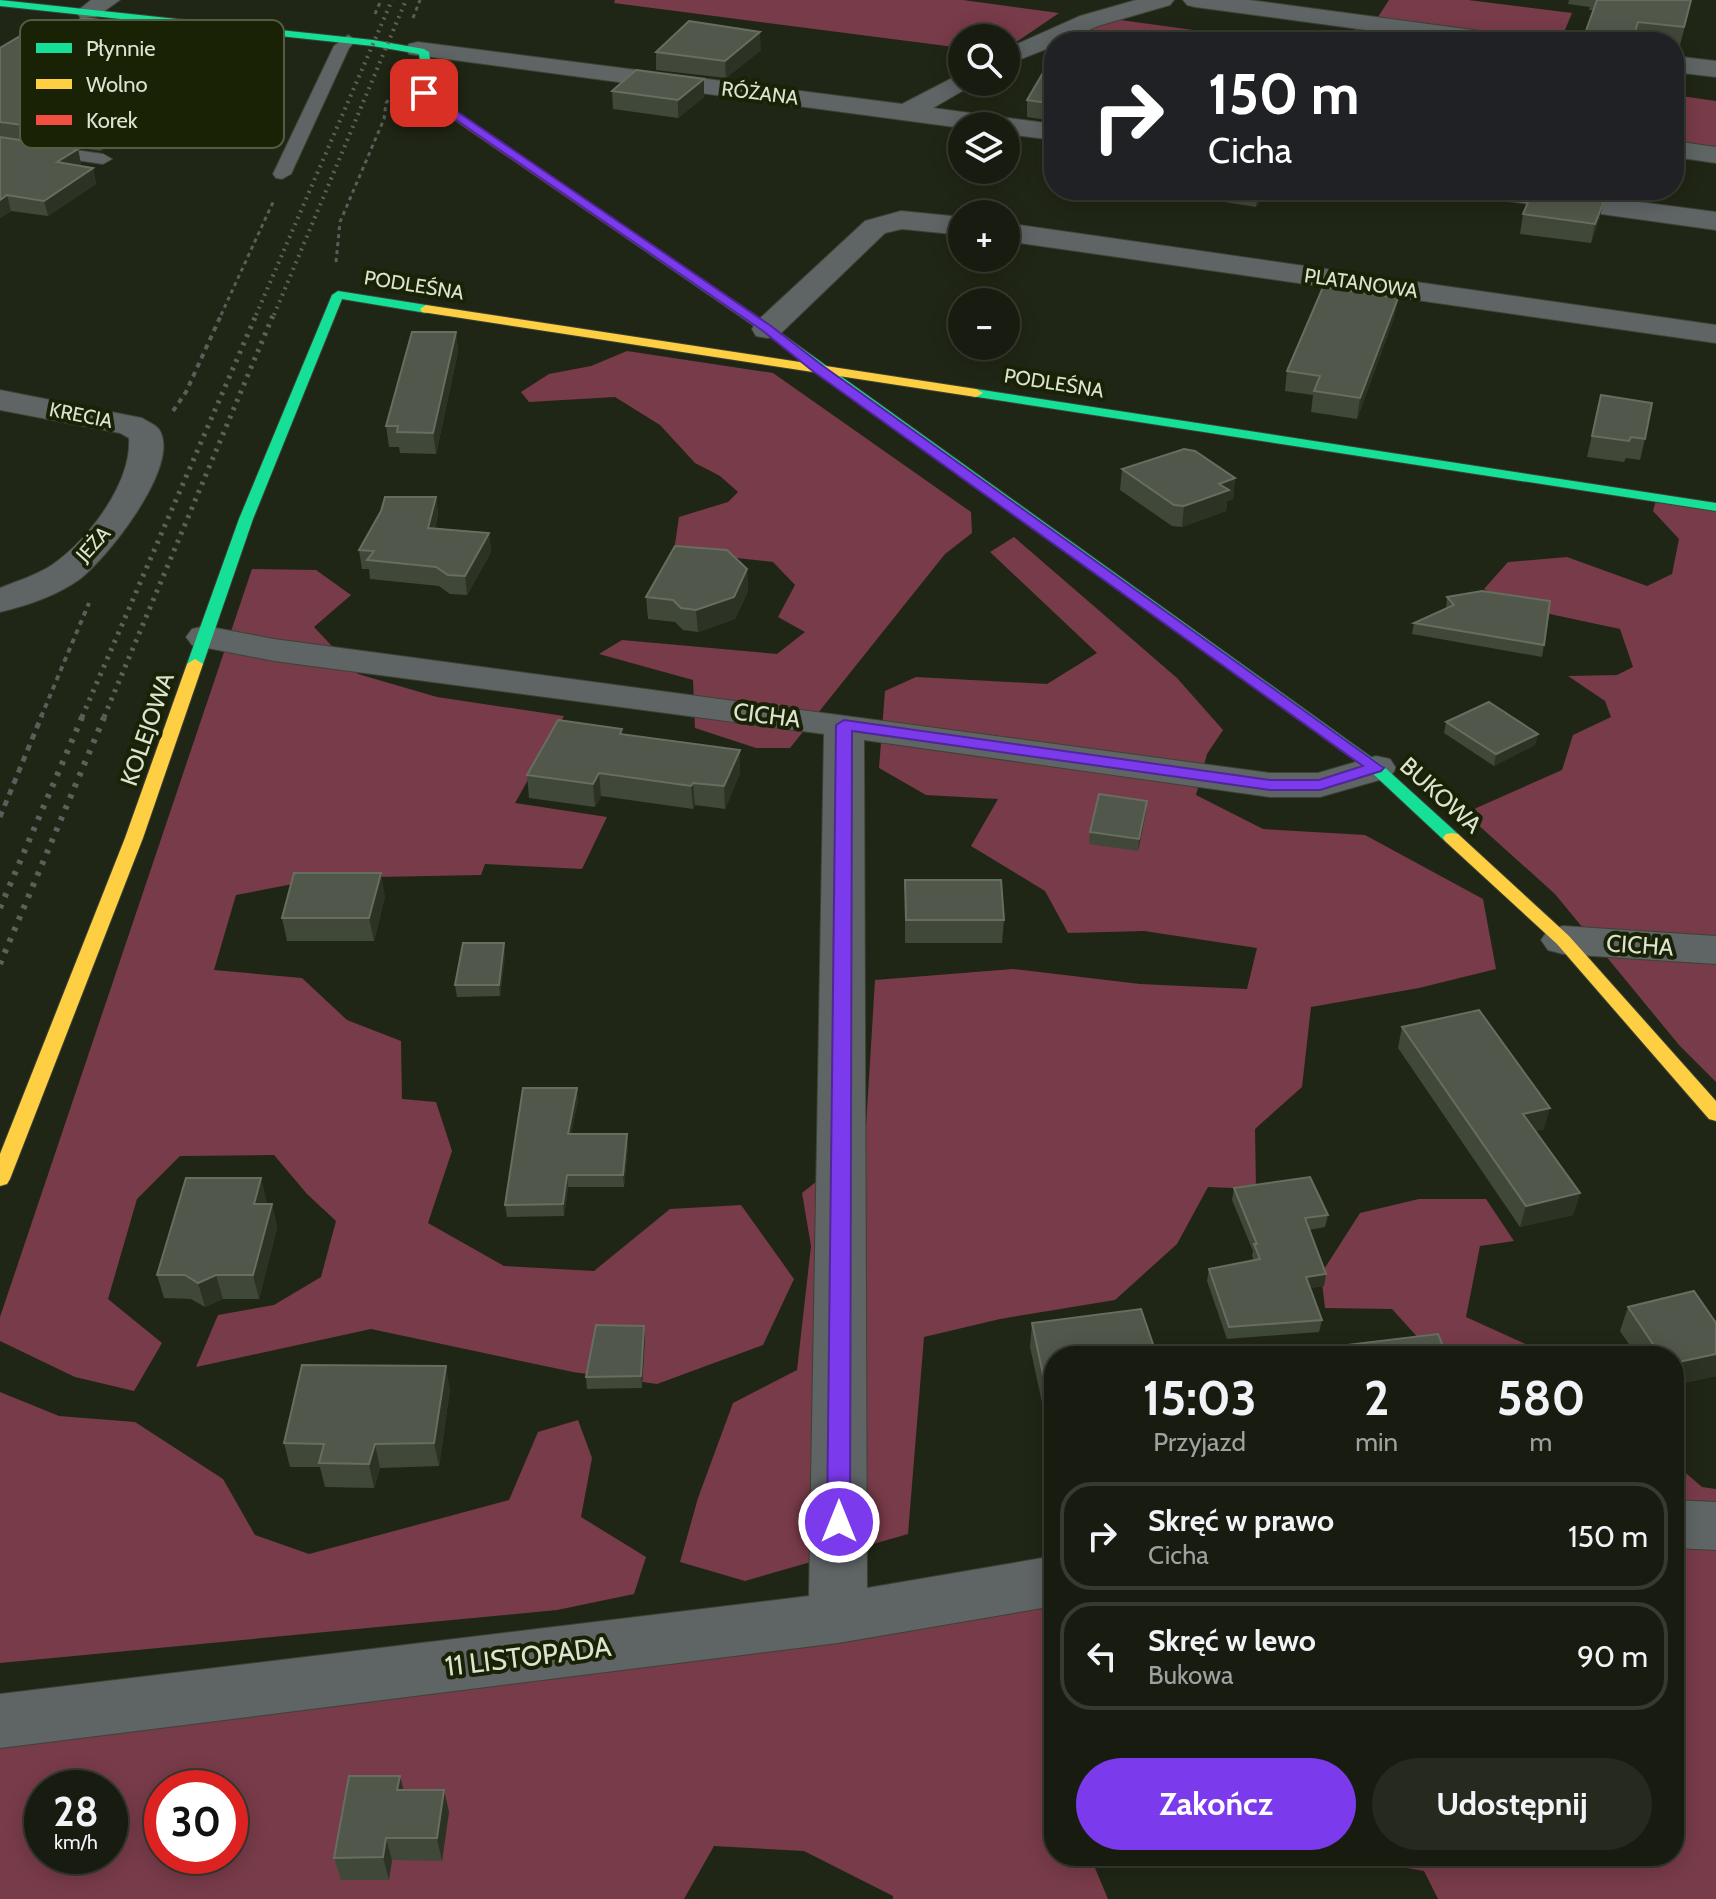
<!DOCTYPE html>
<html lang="pl">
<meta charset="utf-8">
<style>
body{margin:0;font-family:Cabin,sans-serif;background:#25291e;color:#f1f3f6;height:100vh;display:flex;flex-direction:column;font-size:30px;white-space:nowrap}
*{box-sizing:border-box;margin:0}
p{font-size:26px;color:#9fa19f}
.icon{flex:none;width:44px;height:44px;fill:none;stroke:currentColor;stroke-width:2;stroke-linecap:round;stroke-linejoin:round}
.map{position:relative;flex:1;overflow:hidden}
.side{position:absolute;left:1044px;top:1346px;width:640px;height:520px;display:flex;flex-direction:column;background:#181c10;border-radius:32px;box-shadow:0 4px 20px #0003,0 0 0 2px #363a30}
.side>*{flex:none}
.banner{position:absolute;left:1044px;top:32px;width:640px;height:168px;border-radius:32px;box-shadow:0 4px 20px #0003,0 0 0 2px #363a30;background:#202124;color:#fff;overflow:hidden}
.buttons{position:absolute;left:948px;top:24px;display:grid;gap:16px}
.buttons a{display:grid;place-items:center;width:72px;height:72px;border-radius:50%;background:#181c10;box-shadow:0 4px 20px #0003,0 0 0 2px #363a30;font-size:40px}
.speed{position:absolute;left:24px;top:1770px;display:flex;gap:16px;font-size:40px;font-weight:700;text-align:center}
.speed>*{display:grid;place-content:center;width:104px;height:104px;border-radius:50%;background:#181c10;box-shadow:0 4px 20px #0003,0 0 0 2px #363a30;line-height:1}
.speed small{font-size:20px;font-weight:400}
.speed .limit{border:12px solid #d22;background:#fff;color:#111}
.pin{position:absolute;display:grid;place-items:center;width:68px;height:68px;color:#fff;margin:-34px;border-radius:16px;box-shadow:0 4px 12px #0006}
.me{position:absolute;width:88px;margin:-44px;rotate:0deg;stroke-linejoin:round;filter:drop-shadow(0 0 6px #0008)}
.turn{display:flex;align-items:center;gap:28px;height:168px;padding:0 32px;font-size:36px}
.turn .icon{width:104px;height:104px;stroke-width:2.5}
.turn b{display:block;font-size:56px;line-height:68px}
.eta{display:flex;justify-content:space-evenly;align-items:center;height:136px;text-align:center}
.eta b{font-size:48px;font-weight:700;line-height:56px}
.cta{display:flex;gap:16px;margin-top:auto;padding:16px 32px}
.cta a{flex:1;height:92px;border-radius:48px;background:#7c3aed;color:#fff;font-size:32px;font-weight:700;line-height:92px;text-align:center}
.cta a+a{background:#25291e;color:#f1f3f6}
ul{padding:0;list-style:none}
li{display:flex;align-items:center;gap:24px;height:108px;margin:0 16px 12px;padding:0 16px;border:4px solid #363a30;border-radius:32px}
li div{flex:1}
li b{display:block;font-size:30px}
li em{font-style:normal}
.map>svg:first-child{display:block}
.forest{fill:#783b49;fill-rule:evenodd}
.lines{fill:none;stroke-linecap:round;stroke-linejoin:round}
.lane-casing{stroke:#3d4335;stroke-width:2}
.street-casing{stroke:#3d4335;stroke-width:2}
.fast-casing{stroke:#3d4335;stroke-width:2}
.slow-casing{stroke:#3d4335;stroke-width:2}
.jam-casing{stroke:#3d4335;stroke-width:2}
.path-far2{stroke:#5a5d5a;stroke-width:3;stroke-dasharray:4 4;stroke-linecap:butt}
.path-far1{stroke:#5a5d5a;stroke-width:4;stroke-dasharray:5 5;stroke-linecap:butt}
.path{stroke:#5a5d5a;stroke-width:5;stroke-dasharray:6 6;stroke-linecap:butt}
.lane{fill:#5f6465;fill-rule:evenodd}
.street{fill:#5f6465;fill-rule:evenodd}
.fast{fill:#16e098;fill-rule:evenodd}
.slow{fill:#ffcf43;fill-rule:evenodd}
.jam{fill:#f24e42;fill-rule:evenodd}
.rail-far2{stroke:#5c605b;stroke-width:4;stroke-dasharray:2 5;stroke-linecap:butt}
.rail-far1{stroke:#5c605b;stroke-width:5;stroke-dasharray:3 6;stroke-linecap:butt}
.rail{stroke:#5c605b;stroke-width:6;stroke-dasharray:4 8;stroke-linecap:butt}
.wall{fill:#40483a}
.shaded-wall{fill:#2c3325}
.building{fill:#51584b;stroke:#666e60;stroke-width:2}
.route{fill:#7c3aed;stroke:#51269a;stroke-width:2}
.labels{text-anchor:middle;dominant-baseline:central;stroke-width:8;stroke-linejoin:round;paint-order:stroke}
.far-street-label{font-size:20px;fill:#dce3d1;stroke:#192205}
.street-label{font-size:24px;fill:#dce3d1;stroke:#192205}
.near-street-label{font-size:28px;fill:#dce3d1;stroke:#192205}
.key{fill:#192205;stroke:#545c42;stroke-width:2}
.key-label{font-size:22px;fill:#dce3d1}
</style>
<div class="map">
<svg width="1716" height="1899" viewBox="0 0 1716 1899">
<rect width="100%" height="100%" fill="#202615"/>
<g class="forest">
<polygon points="615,0 963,0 1059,13 1006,49 1006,38 962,38 962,48 614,3"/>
<polygon points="1389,0 1468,0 1572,13 1560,42 1543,42 1376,20"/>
<polygon points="1113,19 1281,42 1059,42"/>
<polygon points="1357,26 1475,42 1347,42"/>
<polygon points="1674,95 1716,101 1716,149 1674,143"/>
<polygon points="627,351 773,373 971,512 972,533 945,554 790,748 756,748 695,728 693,680 599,654 622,640 777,654 805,632 778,617 795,585 773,562 674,551 679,517 728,502 738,492 720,476 695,463 660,425 615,397 529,402 521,392 549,374 591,366"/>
<polygon points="1656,500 1716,510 1716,1082 1679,1045 1555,894 1465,813 1562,770 1573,735 1611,717 1605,701 1568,676 1617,675 1633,667 1620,629 1517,607 1484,589 1508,562 1567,557 1647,586 1672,574 1679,539 1653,511"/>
<polygon points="1014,537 1177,678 1223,730 1207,754 1196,795 1263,829 1365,835 1483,899 1496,969 1419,988 1311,1007 1302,1087 1255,1129 1256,1189 1208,1187 1177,1244 1115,1300 1000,1319 924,1337 908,1534 745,1581 680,1562 698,1498 733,1403 797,1370 811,1246 802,1193 865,1143 875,980 1013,969 1140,984 1247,989 1257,948 1144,931 1068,933 1045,891 971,846 998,799 926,795 879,768 885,691 916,677 1047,684 1097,653 990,552"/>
<polygon points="252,569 316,570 351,595 314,627 358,674 437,697 564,716 515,803 607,817 582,869 485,864 481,875 324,878 236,895 214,970 302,978 347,1020 401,1041 402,1099 436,1102 452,1151 428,1223 504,1266 594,1271 670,1209 741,1205 794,1279 763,1345 657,1384 573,1372 371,1329 196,1367 218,1315 274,1305 321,1277 336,1221 307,1194 274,1155 180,1156 137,1199 108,1299 162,1343 134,1391 75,1377 0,1341 0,1317"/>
<polygon points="1419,1199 1486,1199 1514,1241 1480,1246 1466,1317 1552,1356 1470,1356 1466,1349 1421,1341 1392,1309 1325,1308 1321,1274 1360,1213"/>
<polygon points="0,1392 59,1416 135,1422 223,1479 255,1535 309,1554 509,1500 538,1432 578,1420 592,1458 581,1517 646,1557 634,1594 557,1610 0,1663"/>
<polygon points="1674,1463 1702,1487 1716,1489 1716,1899 1438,1899 1424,1871 1337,1856 1674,1856"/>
<path d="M1054,1606V1856H1090L1108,1899H893V1896L804,1851L714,1846L684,1899H0V1742ZM42,1788H110V1856H42ZM162,1788H230V1856H162Z"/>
</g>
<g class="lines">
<g class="lane-casing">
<g id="lane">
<polygon points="348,35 356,40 349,48 291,174 282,179 276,178 273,174 334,46"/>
<polygon points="0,139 103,154 112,159 103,164 0,149"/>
</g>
</g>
<g class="street-casing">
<g id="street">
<polygon points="91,0 120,0 96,17 80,17 76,12"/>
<polygon points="1136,0 1174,0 1170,5 1098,26 1062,42 1054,42 1054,46 1006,65 1006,49 1080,16"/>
<polygon points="1183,0 1249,0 1510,35 1519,37 1522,42 1455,42 1195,7 1187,5"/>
<polygon points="418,42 902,104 962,73 962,82 974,82 971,86 933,108 1054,124 1054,140 1006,134 1006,126 962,128 409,54 406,49 409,44"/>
<polygon points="1674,56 1716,61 1716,77 1674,72"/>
<polygon points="1674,141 1716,147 1716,163 1674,157"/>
<polygon points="1472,190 1548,190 1716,212 1716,230 1486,198 1476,196"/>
<polygon points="901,211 962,217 962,235 902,229 885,233 778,336 767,338 756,336 752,329 756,322 865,221"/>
<polygon points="1006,223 1716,325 1716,343 1006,241"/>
<path d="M0,390L142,418C148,422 158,425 161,433C177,470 108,557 80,579C58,595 26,606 0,612V588C17,581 37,575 52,565C88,540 132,483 129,438L120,433L0,410Z"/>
<polygon points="205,626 274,639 1270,773 1318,773 1376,756 1390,759 1396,768 1390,777 1320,797 1270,797 864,740 867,1588 1054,1556 1054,1606 838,1643 0,1748 0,1694 809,1596 824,734 274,661 192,645 186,637 192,629"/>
<polygon points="1563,926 1716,936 1716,964 1563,954 1548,950 1541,940 1548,930"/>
<polygon points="1674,1500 1716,1502 1716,1550 1674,1548"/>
</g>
</g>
<g class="fast-casing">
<g id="fast">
<polygon points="0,0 373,40 424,49 429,52 431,67 428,84 439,101 430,103 418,84 421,67 419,54 373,46 0,6"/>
<polygon points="628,235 636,235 771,326 1382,765 1458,834 1461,838 1458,842 1446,842 1370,771 763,332 628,239"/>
<polygon points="338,291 426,305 432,309 426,313 342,299 253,519 203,664 195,669 190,667 187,664 239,519 332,295"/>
<polygon points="976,389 1716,503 1716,511 971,396 969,393"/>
</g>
</g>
<g class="slow-casing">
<g id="slow">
<polygon points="426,305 976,389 983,393 976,397 422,312 420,309"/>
<polygon points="195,659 203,664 143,838 10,1179 7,1184 0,1186 0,1154 125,838 187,664"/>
<polygon points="1452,833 1458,834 1569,936 1716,1101 1716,1121 1709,1119 1557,944 1446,842 1443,838 1446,834"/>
</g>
</g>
<g class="jam-casing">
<polygon id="jam" points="430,99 438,99 638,237 628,239 430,103"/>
</g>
<g class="path-far2">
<polyline points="375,14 381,0"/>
<polyline points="413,18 420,0"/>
<polyline points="336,262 340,222 384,119 386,103 392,96"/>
<polyline points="221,315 274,200"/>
</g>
<g class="path-far1">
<polyline points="173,411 186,392 222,313"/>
<polyline points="41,717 89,603"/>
</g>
<polyline class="path" points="0,817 42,715"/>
<use href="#lane" class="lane"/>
<use href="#street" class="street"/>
<use href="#fast" class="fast"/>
<use href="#slow" class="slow"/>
<use href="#jam" class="jam"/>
<g class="rail-far2">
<polyline points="256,315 392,0"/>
<polyline points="274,315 406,0"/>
</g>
<g class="rail-far1">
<polyline points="82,717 257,313"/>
<polyline points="104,717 274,313"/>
</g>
<g class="rail">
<polyline points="0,908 83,715"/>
<polyline points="0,964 105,715"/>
</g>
</g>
<g class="wall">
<polygon points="1569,0 1692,0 1680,45 1674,44 1674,42 1658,42 1634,39 1634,42 1582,42 1593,10 1589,10 1590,7 1568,4"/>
<polygon points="57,32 169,34 193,38 194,42 274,54 276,68 211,108 172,102 101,151 0,137 0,48"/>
<polygon points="761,50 726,78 656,70 656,52"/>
<polygon points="1054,59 1054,121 1027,117 1027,100"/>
<polygon points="612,91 704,97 678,118 613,109"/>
<polygon points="0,137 78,149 81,164 78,166 93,168 96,184 48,216 11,211 0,218"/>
<polygon points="1147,190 1266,190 1256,207"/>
<polygon points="1565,190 1610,190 1608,195"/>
<polygon points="1523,214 1600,217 1591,243 1520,234"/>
<polygon points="1398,298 1394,318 1357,419 1311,412 1313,395 1285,391 1287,371"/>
<polygon points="456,332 458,352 436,454 400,453 399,447 389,447 386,426"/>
<polygon points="1601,395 1645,439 1640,460 1626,458 1624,462 1587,457"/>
<polygon points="1122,469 1235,478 1233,499 1227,501 1226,511 1182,527 1172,526 1120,490"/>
<polygon points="436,497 438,515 435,528 489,533 491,552 467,595 450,594 439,586 370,579 369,569 362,569 359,550"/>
<polygon points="747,569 748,591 735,619 698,632 683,630 675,622 648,619 646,597"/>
<polygon points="1447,597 1544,645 1542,657 1412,634 1414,623 1446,609"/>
<polygon points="1446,722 1538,734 1535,745 1494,766 1444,733"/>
<polygon points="623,735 740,750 740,773 725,809 695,805 693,809 601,796 595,807 529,798 527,775"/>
<polygon points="1146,812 1138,851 1089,844 1090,832"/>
<polygon points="905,880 1004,920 1002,943 905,943"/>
<polygon points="385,896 374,941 287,941 282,918"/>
<polygon points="505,955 500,996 457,997 455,985"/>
<polygon points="1402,1027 1544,1129 1535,1131 1580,1193 1573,1215 1520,1227 1398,1048"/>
<polygon points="578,1100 571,1134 628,1146 624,1187 568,1187 564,1216 507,1217 505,1205"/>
<polygon points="1234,1188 1328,1215 1325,1227 1309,1230 1324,1286 1310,1288 1322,1320 1319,1332 1227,1339 1207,1281 1209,1269 1254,1261 1252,1256 1253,1251 1232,1200"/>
<polygon points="267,1202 266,1204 272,1204 277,1228 259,1299 223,1299 205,1307 191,1299 164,1298 157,1275"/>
<polygon points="1628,1307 1716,1376 1674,1385 1674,1356 1637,1356 1620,1331"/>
<polygon points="1032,1323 1054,1356 1054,1415 1045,1416 1030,1347"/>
<polygon points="644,1326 645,1338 642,1388 587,1389 586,1377"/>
<polygon points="1338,1346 1447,1356 1336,1356"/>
<polygon points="450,1389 439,1466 380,1468 374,1488 325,1487 320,1467 290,1467 284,1443"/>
<polygon points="404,1790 444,1790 449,1812 442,1861 392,1860 389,1880 341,1880 334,1858"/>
</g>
<g class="shaded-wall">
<polygon points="168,27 170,41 160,33"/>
<polygon points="760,32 761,50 726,78 725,61"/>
<polygon points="274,54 276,68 211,108 208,93"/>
<polygon points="704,79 704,97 678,118 678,100"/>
<polygon points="169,87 172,102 101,151 97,135"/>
<polygon points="78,149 81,164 61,178 57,162"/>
<polygon points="93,168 96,184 48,216 44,201"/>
<polygon points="1258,190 1266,190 1256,207"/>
<polygon points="7,195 11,211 0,218 0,200"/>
<polygon points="1605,198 1600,217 1591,243 1595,224"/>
<polygon points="1398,298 1394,318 1357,419 1360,398"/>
<polygon points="456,332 458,352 436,454 433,433"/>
<polygon points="1235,478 1233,499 1227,501 1226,511 1182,527 1184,506 1219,484"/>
<polygon points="436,497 438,515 430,546 428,528"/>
<polygon points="489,533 491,552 467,595 465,576"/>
<polygon points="747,569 748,591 735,619 698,632 696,610"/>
<polygon points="1538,734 1535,745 1494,766 1496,754"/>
<polygon points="740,750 740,773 725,809 724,786"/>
<polygon points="599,773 601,796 595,807 593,784"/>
<polygon points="693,783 695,805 693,809 691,786"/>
<polygon points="1147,801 1146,812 1138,851 1139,839"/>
<polygon points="381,873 385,896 374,941 369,918"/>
<polygon points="504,943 505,955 500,996 499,985"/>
<polygon points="577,1088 578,1100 569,1146 568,1134"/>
<polygon points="1550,1108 1544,1129 1517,1135 1523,1114"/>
<polygon points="627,1134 628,1146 624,1187 623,1175"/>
<polygon points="567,1175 568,1187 564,1216 563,1204"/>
<polygon points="261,1178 267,1202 260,1228 254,1204"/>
<polygon points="1580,1193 1573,1215 1520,1227 1526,1206"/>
<polygon points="272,1204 277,1228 259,1299 253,1275"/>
<polygon points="1326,1274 1324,1286 1304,1289 1306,1277"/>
<polygon points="216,1275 223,1299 205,1307 198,1283"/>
<polygon points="644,1326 645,1338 642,1388 641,1376"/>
<polygon points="1716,1354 1716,1376 1674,1385 1674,1363"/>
<polygon points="446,1366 450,1389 439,1466 434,1443"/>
<polygon points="375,1444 380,1468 374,1488 369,1464"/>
<polygon points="400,1776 406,1799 397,1790"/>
<polygon points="444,1790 449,1812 442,1861 437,1838"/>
<polygon points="386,1838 392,1860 389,1880 383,1857"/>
</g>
<g class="building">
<polygon points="1597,0 1691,0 1684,27 1638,22 1632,42 1582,42"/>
<polygon points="82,18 168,27 160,33 193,38 187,41 274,54 208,93 169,87 97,135 0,122 0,48 32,29 57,32"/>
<polygon points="689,21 760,32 725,61 656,52"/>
<polygon points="1051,59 1054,59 1054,104 1027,100"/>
<polygon points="636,70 704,79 678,100 612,91"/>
<polygon points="0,137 78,149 57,162 93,168 44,201 7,195 0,200"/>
<polygon points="1533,190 1547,190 1605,198 1595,224 1523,214"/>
<polygon points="1323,287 1398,298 1360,398 1314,391 1320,376 1287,371"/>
<polygon points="412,332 456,332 433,433 397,432 398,426 386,426"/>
<polygon points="1601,395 1652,403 1645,439 1631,437 1629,441 1592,436"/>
<polygon points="1184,449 1195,451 1235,478 1219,484 1229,490 1184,506 1174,505 1122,469"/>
<polygon points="385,497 436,497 428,528 489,533 465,576 448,575 436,567 367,560 374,551 359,550 381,511"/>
<polygon points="675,546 727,550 747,569 734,597 696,610 681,608 673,600 646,597"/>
<polygon points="1482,591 1550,601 1544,645 1414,623 1454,605 1447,597"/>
<polygon points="1489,702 1538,734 1496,754 1446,722"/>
<polygon points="558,720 622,729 620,734 740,750 724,786 693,783 691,786 599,773 593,784 527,775"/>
<polygon points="1099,794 1147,801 1139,839 1090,832"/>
<polygon points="294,873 381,873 369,918 282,918"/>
<polygon points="905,880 1001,880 1004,920 906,920"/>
<polygon points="463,943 504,943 499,985 455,985"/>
<polygon points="1479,1010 1550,1108 1523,1114 1580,1193 1526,1206 1402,1027"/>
<polygon points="523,1088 577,1088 568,1134 627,1134 623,1175 567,1175 563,1204 505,1205"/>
<polygon points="1310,1177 1328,1215 1305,1218 1326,1274 1306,1277 1322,1320 1229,1327 1209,1269 1260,1259 1254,1244 1257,1244 1234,1188"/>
<polygon points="186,1178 261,1178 254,1204 272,1204 253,1275 216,1275 198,1283 185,1275 157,1275"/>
<polygon points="1694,1291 1716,1323 1716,1354 1674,1363 1674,1356 1661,1356 1628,1307"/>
<polygon points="1141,1309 1157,1356 1054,1356 1054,1392 1047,1393 1032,1323"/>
<polygon points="596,1325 644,1326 641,1376 586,1377"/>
<polygon points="1438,1334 1447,1356 1342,1356 1338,1346"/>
<polygon points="302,1365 446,1366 434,1443 375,1444 369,1464 319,1463 324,1444 284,1443"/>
<polygon points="349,1776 400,1776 397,1790 444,1790 437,1838 386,1838 383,1857 334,1858"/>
</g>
<polygon class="route" points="424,89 771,326 823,366 1384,768 1381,771 1320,790 1270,790 852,731 850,1522 847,1529 839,1532 831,1529 827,1522 836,725 844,720 1270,780 1319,780 1363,766 814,372 763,331 420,95 418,93"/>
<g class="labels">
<g class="far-street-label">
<text transform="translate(760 93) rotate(7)">RÓŻANA</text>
<text transform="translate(1361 283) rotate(8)">PLATANOWA</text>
<text transform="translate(414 285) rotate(9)">PODLEŚNA</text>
<text transform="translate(1054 383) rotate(9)">PODLEŚNA</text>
<text transform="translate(81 415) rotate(11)">KRECIA</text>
<text transform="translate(93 544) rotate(-48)">JEŻA</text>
</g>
<g class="street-label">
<text transform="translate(767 715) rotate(7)">CICHA</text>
<text transform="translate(147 729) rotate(-71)">KOLEJOWA</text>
<text transform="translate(1441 795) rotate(42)">BUKOWA</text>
<text transform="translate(1640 945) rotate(4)">CICHA</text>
</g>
<g class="near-street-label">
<text transform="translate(528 1656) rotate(-7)">11 LISTOPADA</text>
</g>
</g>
<rect x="20" y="20" width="264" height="128" rx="12" class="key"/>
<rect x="36" y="43" width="36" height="10" fill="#16e098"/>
<rect x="36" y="79" width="36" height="10" fill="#ffcf43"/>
<rect x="36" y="115" width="36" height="10" fill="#f24e42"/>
<g class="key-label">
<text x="86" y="56">Płynnie</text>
<text x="86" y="92">Wolno</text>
<text x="86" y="128">Korek</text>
</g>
</svg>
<div class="buttons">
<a><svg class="icon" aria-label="search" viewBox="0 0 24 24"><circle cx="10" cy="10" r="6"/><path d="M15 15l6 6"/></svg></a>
<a><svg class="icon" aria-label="layers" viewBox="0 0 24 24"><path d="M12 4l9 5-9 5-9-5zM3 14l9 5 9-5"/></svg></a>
<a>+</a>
<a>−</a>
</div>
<div class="speed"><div>28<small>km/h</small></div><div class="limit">30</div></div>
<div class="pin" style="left:424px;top:93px;background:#d93025"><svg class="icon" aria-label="arrive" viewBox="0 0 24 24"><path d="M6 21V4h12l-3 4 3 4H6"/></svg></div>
<svg class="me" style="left:839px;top:1522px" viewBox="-20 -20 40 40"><circle r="17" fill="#7c3aed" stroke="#fff" stroke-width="3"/><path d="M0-11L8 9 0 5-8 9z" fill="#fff"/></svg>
<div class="banner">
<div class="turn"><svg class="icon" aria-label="right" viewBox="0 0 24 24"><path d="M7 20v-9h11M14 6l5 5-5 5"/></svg><div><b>150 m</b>Cicha</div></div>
</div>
<section class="side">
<div class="eta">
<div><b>15:03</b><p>Przyjazd</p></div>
<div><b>2</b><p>min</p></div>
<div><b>580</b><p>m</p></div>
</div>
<ul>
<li><svg class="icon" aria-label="right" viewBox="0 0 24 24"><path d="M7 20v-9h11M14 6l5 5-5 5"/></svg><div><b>Skręć w prawo</b><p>Cicha</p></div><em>150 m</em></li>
<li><svg class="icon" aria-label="left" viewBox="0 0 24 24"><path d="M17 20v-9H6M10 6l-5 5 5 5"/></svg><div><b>Skręć w lewo</b><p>Bukowa</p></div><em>90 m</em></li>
</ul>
<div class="cta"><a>Zakończ</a><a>Udostępnij</a></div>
</section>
</div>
